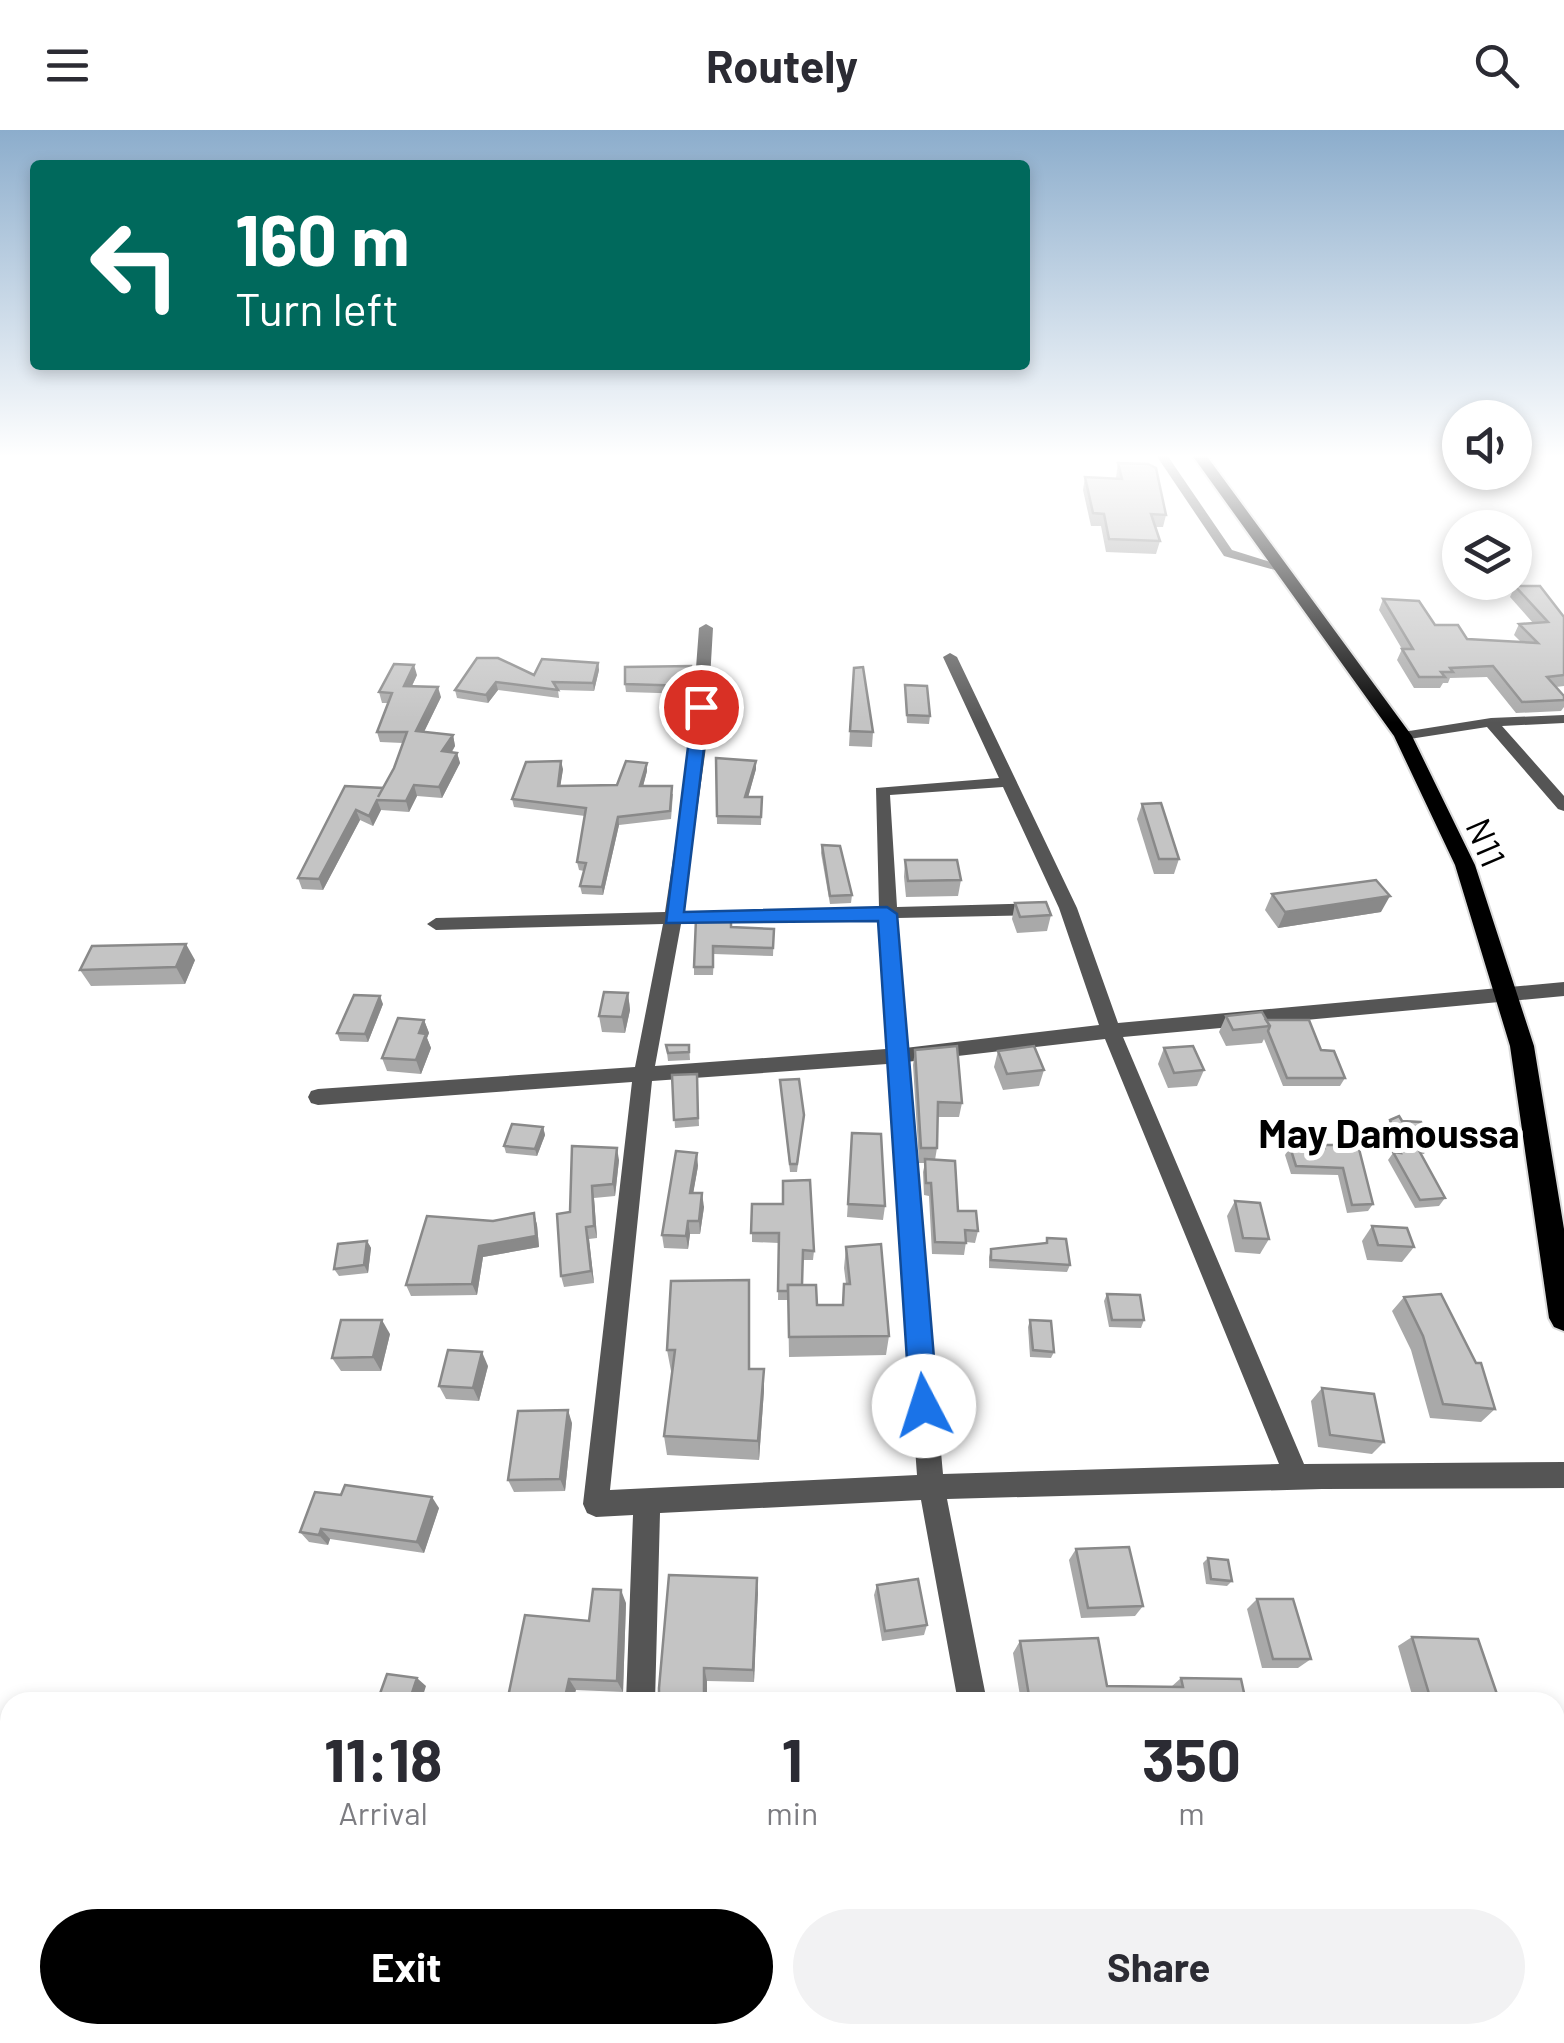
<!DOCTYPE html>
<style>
body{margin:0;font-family:Barlow,sans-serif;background:#f2f2f3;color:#2b2b33;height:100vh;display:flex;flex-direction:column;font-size:38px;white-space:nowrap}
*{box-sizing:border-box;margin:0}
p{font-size:32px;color:#7c7c81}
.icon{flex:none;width:55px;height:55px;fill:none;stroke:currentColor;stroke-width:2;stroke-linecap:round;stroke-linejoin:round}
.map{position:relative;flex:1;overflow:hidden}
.side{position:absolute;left:0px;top:1562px;width:1565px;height:352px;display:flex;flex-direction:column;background:#fff;border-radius:30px 30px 0 0;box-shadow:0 5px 15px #0003}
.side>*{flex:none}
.banner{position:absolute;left:30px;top:30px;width:1000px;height:210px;border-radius:10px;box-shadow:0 5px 15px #0003;background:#00695c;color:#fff;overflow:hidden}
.fabs{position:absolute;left:1442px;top:270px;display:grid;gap:20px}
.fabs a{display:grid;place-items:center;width:90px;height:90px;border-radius:50%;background:#fff;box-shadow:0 5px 15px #0003;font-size:50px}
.pin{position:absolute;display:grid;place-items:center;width:85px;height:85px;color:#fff;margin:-42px;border:5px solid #fff;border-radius:50%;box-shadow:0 2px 10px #0007}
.me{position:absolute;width:110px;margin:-55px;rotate:355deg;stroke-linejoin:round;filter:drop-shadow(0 0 8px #0008)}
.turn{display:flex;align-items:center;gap:35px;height:210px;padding:0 40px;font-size:45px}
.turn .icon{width:130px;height:130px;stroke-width:2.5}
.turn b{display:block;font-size:70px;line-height:85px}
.eta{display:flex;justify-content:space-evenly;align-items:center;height:170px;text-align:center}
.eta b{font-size:60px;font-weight:700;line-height:70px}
.cta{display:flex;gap:20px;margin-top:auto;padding:20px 40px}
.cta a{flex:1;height:115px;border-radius:60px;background:#000;color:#fff;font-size:40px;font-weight:700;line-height:115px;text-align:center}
.cta a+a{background:#f2f2f3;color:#2b2b33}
header{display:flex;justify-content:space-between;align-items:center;height:130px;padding:0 40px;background:#fff;font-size:45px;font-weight:700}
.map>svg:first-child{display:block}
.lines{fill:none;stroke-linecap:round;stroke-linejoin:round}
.primary-casing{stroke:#dbdbdb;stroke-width:4}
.street{fill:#555;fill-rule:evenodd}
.primary{fill:#000;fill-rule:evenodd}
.wall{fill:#a9a9a9}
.shaded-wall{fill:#898989}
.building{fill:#c4c4c4;stroke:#898989;stroke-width:2.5}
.route{fill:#1a73e8;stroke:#114b97;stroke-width:2.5}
.labels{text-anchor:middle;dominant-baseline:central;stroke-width:10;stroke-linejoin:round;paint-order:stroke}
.street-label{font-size:35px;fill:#000;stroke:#fff}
.quarter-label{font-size:40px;font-weight:bold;fill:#000;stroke:#fff}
</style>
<header><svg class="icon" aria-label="menu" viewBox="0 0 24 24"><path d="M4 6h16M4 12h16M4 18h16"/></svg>Routely<svg class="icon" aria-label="search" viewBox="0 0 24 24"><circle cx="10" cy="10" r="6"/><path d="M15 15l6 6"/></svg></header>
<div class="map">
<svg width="1564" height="1913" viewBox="0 0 1564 1913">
<rect width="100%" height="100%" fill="#fff"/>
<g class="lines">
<g class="primary-casing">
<polygon id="primary" points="1192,325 1206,325 1412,606 1475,735 1534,916 1564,1099 1564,1201 1554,1197 1549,1188 1510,916 1455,735 1394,606"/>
</g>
<g class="street">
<polygon points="1156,325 1167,325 1232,420 1286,437 1286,443 1224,426"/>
<path d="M706,494L713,498L706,617L683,782L879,777L876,658L999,648L943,527L950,523L957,527L1077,778L1118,893L1564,852V866L1123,907L1304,1334L1564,1332V1358L1322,1359L947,1369L987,1572H958L921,1370L660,1383L655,1572H626L633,1385L596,1387L587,1383L583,1374L632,952L318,975L311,973L308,967L311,961L318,959L635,937L663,794L436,800L427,794L436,788L665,782L690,617L699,498ZM1003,657L1059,778L1099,895L905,918L897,788L1041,785L1050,779L1041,773L897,777L890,665ZM880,789L886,919L655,936L681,794ZM1105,909L1279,1334L943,1344L906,932ZM887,934L917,1345L610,1360L652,951Z"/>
<polygon points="1564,585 1564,593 1502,596 1564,666 1564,681 1558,679 1487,597 1403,610 1396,606 1403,602 1491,588"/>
<polygon points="612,1905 646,1905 645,1913 611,1913"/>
<polygon points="1020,1905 1054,1905 1056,1913 1022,1913"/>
</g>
<use href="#primary" class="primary"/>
</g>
<g class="wall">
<polygon points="1118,333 1166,385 1163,397 1155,397 1160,411 1156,424 1106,422 1101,396 1091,396 1083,360 1085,347 1116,348"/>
<polygon points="1515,456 1564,487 1564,556 1556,557 1564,566 1564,577 1561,581 1516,583 1487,547 1450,548 1448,553 1443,553 1440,558 1414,558 1397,530 1402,519 1379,480 1383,469 1435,495 1467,509 1521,512 1514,505 1519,494 1533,493 1510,467"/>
<polygon points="598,533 599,540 594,561 558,560 559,568 498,560 488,573 457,568 455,560"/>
<polygon points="854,538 873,602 872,617 849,616"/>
<polygon points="692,544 690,564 626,562 625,554"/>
<polygon points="417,545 412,556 441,567 424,602 453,605 455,616 452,622 457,623 460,633 442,668 417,666 409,682 381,680 373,696 360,690 323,760 302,759 298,748 345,656 383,658 394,638 403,613 380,612 377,602 388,573 382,573 379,562"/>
<polygon points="905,555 930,586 929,594 907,593"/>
<polygon points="716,628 756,631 756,639 748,667 762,667 761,695 717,694"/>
<polygon points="647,633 647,641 643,656 673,664 671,689 619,695 603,765 582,764 580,756 584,741 579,740 577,732 585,686 514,677 512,669 563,639 560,656 617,655"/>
<polygon points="1142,674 1179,729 1174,744 1154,744 1137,689"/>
<polygon points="822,715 852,765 851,773 830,774 821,723"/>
<polygon points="905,730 961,750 958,766 906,767 904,747"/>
<polygon points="1272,764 1381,782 1278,798 1265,780"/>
<polygon points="1015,773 1051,785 1047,801 1017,803 1012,789"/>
<polygon points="731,797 774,799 773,826 714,824 713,845 694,845 694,837"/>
<polygon points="195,830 185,854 91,856 80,840"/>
<polygon points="628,863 630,880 625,903 602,902 599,886"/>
<polygon points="383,874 368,912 340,911 337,903"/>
<polygon points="1226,886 1266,890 1321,920 1345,948 1340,956 1283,956 1264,909 1262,913 1226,916 1219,902"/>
<polygon points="424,890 429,903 427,908 431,918 421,944 387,941 382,928"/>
<polygon points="666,915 689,915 690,930 668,931"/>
<polygon points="1164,918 1204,940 1197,956 1168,958 1158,934"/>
<polygon points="915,920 962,973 959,987 937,987 937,1018 935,1030 958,1081 978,1101 975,1113 966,1112 964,1125 932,1124 929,1066 924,1065 923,1042 925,1033 919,1033 913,935"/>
<polygon points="998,921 1044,940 1039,956 1003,960 994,937"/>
<polygon points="697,944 699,996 675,998 672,945"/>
<polygon points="780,950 804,985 797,1042 790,1042"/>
<polygon points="1390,990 1402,991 1429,1016 1424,1024 1420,1024 1445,1068 1439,1076 1415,1078 1388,1030 1393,1023 1385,998"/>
<polygon points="543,997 545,1005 537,1026 506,1023 504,1016"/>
<polygon points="852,1003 885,1076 883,1090 847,1087"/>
<polygon points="1322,1015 1373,1074 1368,1081 1347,1083 1338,1045 1291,1044 1285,1025 1290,1017 1320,1018"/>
<polygon points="572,1016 619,1030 615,1066 594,1068 597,1108 589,1109 594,1153 564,1157 561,1146 570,1082"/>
<polygon points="698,1036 693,1063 704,1077 700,1104 690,1104 688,1119 664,1118 662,1105"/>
<polygon points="1235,1071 1269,1109 1260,1124 1235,1122 1227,1086"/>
<polygon points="752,1074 814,1121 813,1130 803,1130 802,1155 817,1175 843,1175 846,1154 844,1138 846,1117 889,1206 886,1225 789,1227 788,1170 778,1170 779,1113 752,1112"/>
<polygon points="534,1083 537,1095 539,1117 483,1127 477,1165 411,1166 406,1155 493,1091"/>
<polygon points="1372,1096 1414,1117 1402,1132 1367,1130 1362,1111"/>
<polygon points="1047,1108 1070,1135 1067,1142 989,1138 989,1127 991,1119 1045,1114"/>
<polygon points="367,1111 371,1118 368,1143 339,1146 334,1139"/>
<polygon points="1107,1164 1144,1190 1141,1198 1109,1197 1104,1171"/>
<polygon points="1404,1167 1495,1279 1481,1292 1430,1288 1411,1220 1392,1181"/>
<polygon points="750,1172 750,1239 764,1239 764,1260 759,1330 667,1325 664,1306 672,1241 671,1241 667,1220"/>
<polygon points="1030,1190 1054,1222 1051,1228 1030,1227 1028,1197"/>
<polygon points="390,1204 381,1241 341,1241 332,1228"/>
<polygon points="488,1236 479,1271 446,1269 439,1256"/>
<polygon points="1322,1258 1384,1312 1372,1324 1318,1317 1311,1271"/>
<polygon points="572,1293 565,1361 514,1362 508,1350"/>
<polygon points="439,1378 424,1423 330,1409 328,1415 309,1412 300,1402"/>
<polygon points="1076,1419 1143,1476 1135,1486 1081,1488 1069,1430"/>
<polygon points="1208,1428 1232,1451 1227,1456 1206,1454 1203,1433"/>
<polygon points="757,1448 754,1552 707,1551 659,1572"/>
<polygon points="877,1455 927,1495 924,1505 882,1511 874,1465"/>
<polygon points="1257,1469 1311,1529 1298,1538 1262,1538 1247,1479"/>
<polygon points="626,1473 623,1562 576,1560 507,1572 589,1491"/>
<polygon points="1412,1507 1499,1570 1493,1572 1414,1572 1398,1516"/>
<polygon points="1020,1511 1107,1556 1171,1557 1181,1548 1246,1572 1021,1572 1013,1523"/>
<polygon points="1380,1905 1477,1905 1466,1913 1383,1913"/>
</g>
<g class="shaded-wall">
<polygon points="598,533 599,540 594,561 593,553"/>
<polygon points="414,535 417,545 407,566 404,556"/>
<polygon points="496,552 498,560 488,573 486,565"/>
<polygon points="438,557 441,567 419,612 416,601"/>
<polygon points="453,605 455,616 445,632 442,621"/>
<polygon points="457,623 460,633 442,668 439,657"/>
<polygon points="561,631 563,639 559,665 558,656"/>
<polygon points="756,631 756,639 746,675 745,667"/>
<polygon points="647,633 647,641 641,664 640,656"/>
<polygon points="414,655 417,666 409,682 406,671"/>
<polygon points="377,670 381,680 373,696 369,686"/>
<polygon points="356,680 360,690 323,760 319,749"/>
<polygon points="618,687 619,695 603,765 602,757"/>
<polygon points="1390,766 1381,782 1278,798 1285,782"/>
<polygon points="186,814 195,830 185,854 176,837"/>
<polygon points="628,863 630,880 625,903 622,887"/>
<polygon points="380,866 383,874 368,912 365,904"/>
<polygon points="424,890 429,903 427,908 431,918 421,944 416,930 419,903"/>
<polygon points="543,997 545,1005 537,1026 535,1019"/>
<polygon points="617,1018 619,1030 615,1066 613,1054"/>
<polygon points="697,1023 698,1036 691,1076 690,1063"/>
<polygon points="592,1056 594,1068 597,1108 594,1096"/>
<polygon points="702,1063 704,1077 700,1104 699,1091"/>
<polygon points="534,1083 537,1095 539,1117 483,1127 477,1165 472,1154 479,1116"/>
<polygon points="688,1091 690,1104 688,1119 686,1106"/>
<polygon points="586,1097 589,1109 594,1153 591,1141"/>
<polygon points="367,1111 371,1118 368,1143 364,1135"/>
<polygon points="382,1190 390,1204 381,1241 373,1227"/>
<polygon points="482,1222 488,1236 479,1271 473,1258"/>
<polygon points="764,1239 764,1260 759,1330 758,1311"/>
<polygon points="568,1280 572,1293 565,1361 560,1349"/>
<polygon points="432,1367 439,1378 424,1423 417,1412"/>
<polygon points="321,1399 330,1409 328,1415 319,1405"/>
<polygon points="757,1448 758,1463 754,1552 753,1540"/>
<polygon points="621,1460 626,1473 623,1562 617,1551"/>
<polygon points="704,1538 707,1551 707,1572 704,1572"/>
<polygon points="417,1548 426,1556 421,1572 409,1572"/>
<polygon points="569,1549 576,1560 573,1572 564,1572"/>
</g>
<g class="building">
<polygon points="1118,333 1148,334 1156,338 1166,385 1151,384 1160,411 1109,409 1104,384 1093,383 1085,347 1122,349"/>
<polygon points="1515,456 1540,456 1564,487 1564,545 1547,547 1564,566 1564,570 1522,572 1493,536 1450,538 1453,542 1441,542 1445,547 1419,547 1402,519 1413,519 1383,469 1419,471 1435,495 1458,495 1467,509 1538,513 1519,494 1548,492"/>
<polygon points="477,528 498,528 534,545 542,529 598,533 593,553 553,552 558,560 496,552 486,565 455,560"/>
<polygon points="394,534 414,535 404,556 438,557 416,601 453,605 442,621 457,623 439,657 414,655 406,671 377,670 369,686 356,680 319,749 298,748 345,656 383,658 378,667 394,638 407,602 377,602 392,563 379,562"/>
<polygon points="691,536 690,556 625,554 625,537"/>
<polygon points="863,537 873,602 850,601 854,538"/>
<polygon points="905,555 927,556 930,586 907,585"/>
<polygon points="716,628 756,631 745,667 762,667 761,687 717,686"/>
<polygon points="561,631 558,656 617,655 626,631 647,633 640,656 672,656 670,681 618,687 602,757 580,756 586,733 577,732 586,678 512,669 526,632"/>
<polygon points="1161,673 1179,729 1159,729 1142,674"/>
<polygon points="822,715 840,716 852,765 830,766"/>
<polygon points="905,730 957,730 961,750 908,751"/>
<polygon points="1376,750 1390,766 1285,782 1272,764"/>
<polygon points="1046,772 1051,785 1020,787 1015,773"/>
<polygon points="731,788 731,797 774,799 773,818 713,816 713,837 694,837 696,789"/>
<polygon points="186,814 176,837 80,840 92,816"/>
<polygon points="604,862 628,863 622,887 599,886"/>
<polygon points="354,865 380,866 365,904 337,903"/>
<polygon points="1262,882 1270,896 1233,900 1226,886"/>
<polygon points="398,888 424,890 419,903 426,904 416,930 382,928"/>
<polygon points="1266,890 1309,890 1321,920 1334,921 1345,948 1287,948 1268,901 1270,896"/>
<polygon points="666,915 689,915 689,922 668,923"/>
<polygon points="957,916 962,973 938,972 937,1018 921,1018 915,920"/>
<polygon points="1034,916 1044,940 1007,944 998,921"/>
<polygon points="1193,916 1204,940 1174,943 1164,918"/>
<polygon points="697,944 698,988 674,990 672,945"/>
<polygon points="799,949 804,985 797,1034 790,1034 780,950"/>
<polygon points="1399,986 1402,991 1421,992 1429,1016 1416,1015 1445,1068 1420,1070 1393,1022 1401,1023 1390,990"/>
<polygon points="512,994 543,997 535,1019 504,1016"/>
<polygon points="852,1003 881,1004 885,1076 848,1074"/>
<polygon points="1322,1015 1358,1015 1373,1074 1352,1075 1343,1038 1296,1036 1290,1017 1324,1018"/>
<polygon points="572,1016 617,1018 613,1054 592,1056 594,1096 586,1097 591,1141 561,1146 557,1084 570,1082"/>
<polygon points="676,1021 697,1023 690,1063 702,1063 699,1091 688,1091 686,1106 662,1105"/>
<polygon points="925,1029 955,1031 958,1081 976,1081 978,1101 965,1100 966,1113 935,1112 931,1053 926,1053"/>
<polygon points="810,1050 814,1121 803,1120 802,1155 788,1155 788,1161 778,1161 779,1103 751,1103 752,1074 783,1074 783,1051"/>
<polygon points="1235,1071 1260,1073 1269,1109 1243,1108"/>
<polygon points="534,1083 536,1106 479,1116 472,1154 406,1155 427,1086 493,1091"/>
<polygon points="1372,1096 1407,1098 1414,1117 1378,1115"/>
<polygon points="1047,1108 1066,1109 1070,1135 991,1130 991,1119 1047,1113"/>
<polygon points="367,1111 364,1135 334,1139 338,1114"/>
<polygon points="881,1114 889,1206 789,1207 788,1155 816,1155 817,1175 843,1175 844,1154 850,1154 846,1117"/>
<polygon points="749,1150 749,1239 764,1239 758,1311 664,1306 675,1220 667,1220 671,1151"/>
<polygon points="1107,1164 1140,1165 1144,1190 1112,1190"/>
<polygon points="1441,1164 1476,1233 1481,1233 1495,1279 1443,1274 1423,1206 1404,1167"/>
<polygon points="341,1190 382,1190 373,1227 332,1228"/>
<polygon points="1030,1190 1051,1191 1054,1222 1033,1220"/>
<polygon points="448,1220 482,1222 473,1258 439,1256"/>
<polygon points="1322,1258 1374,1264 1384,1312 1330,1305"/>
<polygon points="568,1280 560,1349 508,1350 518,1281"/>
<polygon points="345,1355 432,1367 417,1412 321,1399 319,1405 300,1402 315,1362 341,1365"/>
<polygon points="1129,1417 1143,1476 1088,1478 1076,1419"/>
<polygon points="1208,1428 1228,1430 1232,1451 1211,1449"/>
<polygon points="669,1445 757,1448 753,1540 704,1538 704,1572 659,1572 659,1558"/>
<polygon points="918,1449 927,1495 885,1501 877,1455"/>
<polygon points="593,1459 621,1460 617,1551 569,1549 564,1572 507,1572 525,1485 589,1491"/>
<polygon points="1257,1469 1293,1469 1311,1529 1273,1529"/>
<polygon points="1412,1507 1478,1509 1499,1570 1430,1567"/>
<polygon points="1098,1508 1107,1556 1183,1557 1181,1548 1241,1549 1246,1572 1030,1572 1020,1511"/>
<polygon points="387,1544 417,1548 409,1572 377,1572"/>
<polygon points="467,1905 493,1905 467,1908"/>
<polygon points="939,1905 967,1905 968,1913 941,1913"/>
<polygon points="1397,1905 1477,1905 1479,1912 1400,1913"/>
</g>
<linearGradient id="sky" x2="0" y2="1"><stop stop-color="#8cadcc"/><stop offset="0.55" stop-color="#fff"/><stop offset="1" stop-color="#fff" stop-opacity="0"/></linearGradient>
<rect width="1564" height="593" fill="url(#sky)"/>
<polygon class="route" points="701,572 709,577 684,782 887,777 897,784 938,1276 934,1286 924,1290 914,1286 910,1276 878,791 666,793 693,577"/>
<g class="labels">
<g class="street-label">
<text transform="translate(1487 712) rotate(67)">N11</text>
</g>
<g class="quarter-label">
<text x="1389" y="1002">May Damoussa</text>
</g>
</g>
</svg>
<div class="fabs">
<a><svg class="icon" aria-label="sound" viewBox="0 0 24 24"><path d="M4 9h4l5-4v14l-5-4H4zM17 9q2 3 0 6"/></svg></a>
<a><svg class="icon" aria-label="layers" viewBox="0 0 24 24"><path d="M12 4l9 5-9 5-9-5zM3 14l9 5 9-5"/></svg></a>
</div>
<div class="pin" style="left:701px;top:577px;background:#d93025"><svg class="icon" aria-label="arrive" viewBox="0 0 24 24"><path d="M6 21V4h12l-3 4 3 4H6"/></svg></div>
<svg class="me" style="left:924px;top:1276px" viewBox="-20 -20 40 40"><circle r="19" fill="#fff"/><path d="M0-13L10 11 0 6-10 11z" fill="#1a73e8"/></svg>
<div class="banner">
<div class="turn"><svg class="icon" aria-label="left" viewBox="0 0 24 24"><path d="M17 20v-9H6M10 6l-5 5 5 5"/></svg><div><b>160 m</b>Turn left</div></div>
</div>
<section class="side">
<div class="eta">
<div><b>11:18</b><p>Arrival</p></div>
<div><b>1</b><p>min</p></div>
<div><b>350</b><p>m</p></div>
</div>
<div class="cta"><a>Exit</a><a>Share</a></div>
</section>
</div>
